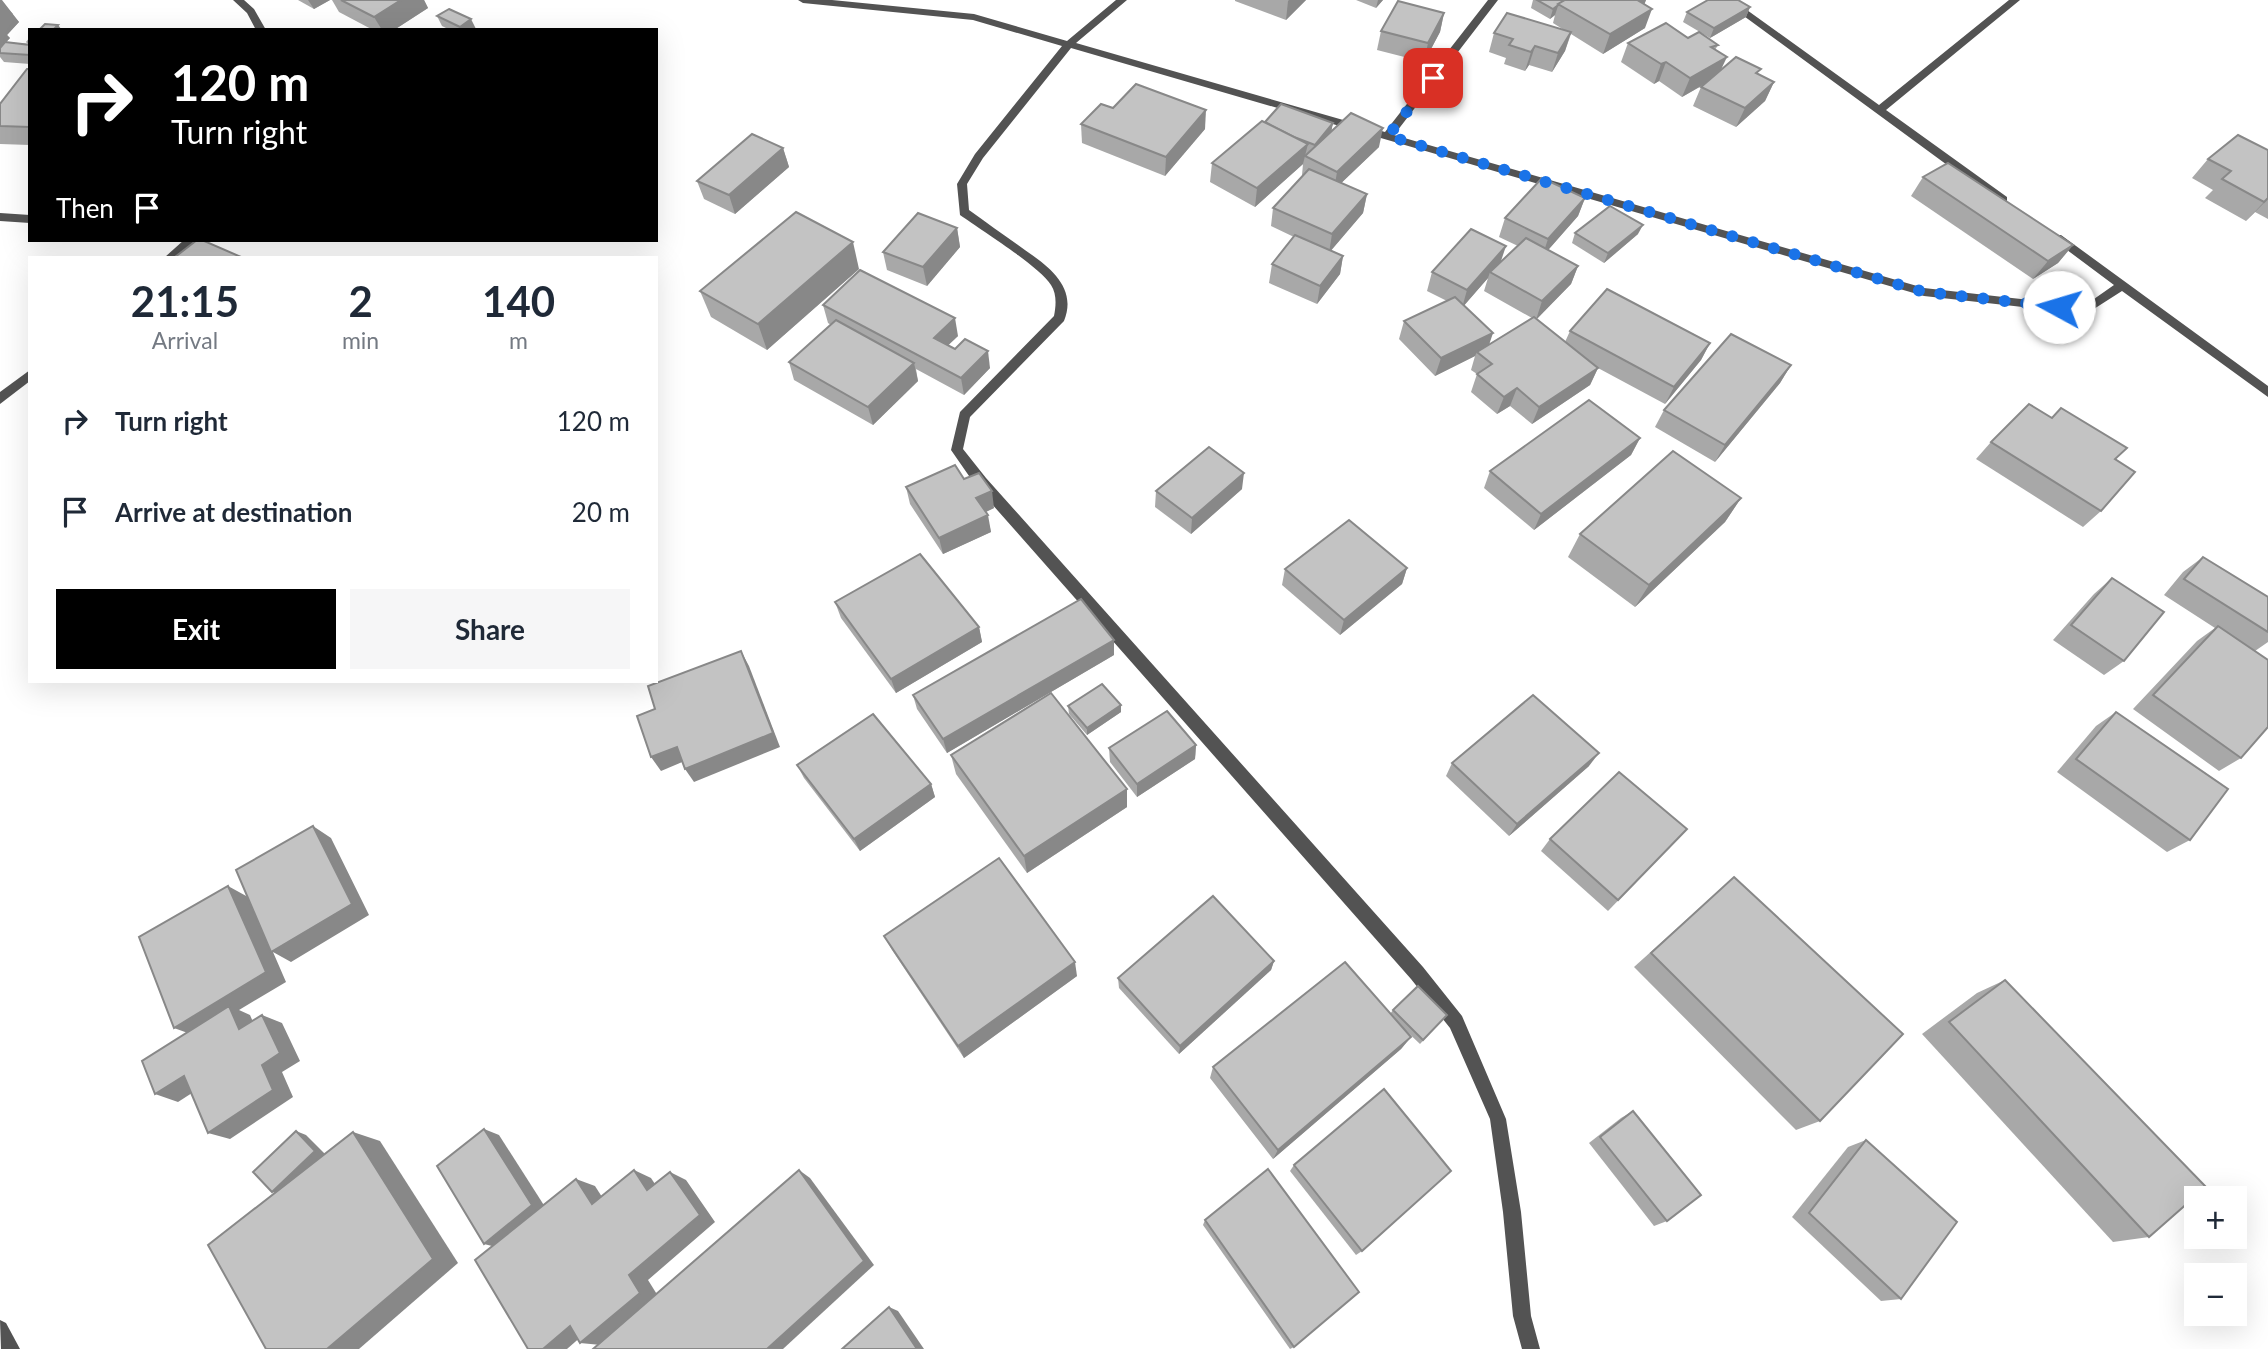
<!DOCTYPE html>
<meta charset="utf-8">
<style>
body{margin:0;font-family:Lato,sans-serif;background:#f6f6f7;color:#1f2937;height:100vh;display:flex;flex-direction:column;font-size:26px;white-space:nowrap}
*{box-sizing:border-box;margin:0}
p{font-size:23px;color:#747a83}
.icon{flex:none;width:38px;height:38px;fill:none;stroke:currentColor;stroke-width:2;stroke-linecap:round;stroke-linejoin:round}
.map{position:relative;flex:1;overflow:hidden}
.side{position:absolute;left:28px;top:256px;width:630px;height:427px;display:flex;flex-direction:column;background:#fff;border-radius:0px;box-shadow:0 7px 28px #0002}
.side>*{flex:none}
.guide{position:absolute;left:28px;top:28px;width:630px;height:214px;border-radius:0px;box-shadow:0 7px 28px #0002;background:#000;color:#fff;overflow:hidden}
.controls{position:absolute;left:2184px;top:1186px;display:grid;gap:14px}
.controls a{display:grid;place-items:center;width:63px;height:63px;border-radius:0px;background:#fff;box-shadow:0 7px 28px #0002;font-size:35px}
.pin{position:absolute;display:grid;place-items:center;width:60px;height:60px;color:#fff;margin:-30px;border-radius:14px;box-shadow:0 4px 10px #0006}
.me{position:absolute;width:77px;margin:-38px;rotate:276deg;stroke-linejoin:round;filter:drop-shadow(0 0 5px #0008)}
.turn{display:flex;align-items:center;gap:24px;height:147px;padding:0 28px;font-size:32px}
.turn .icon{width:91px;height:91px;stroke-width:2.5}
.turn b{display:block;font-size:49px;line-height:60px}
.then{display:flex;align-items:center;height:66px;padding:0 28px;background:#0003;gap:14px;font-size:26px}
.eta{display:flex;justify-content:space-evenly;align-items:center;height:119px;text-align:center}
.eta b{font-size:42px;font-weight:700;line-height:49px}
.action{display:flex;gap:14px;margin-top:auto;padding:14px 28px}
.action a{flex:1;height:80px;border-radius:0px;background:#000;color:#fff;font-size:28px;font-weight:700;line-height:80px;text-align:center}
.action a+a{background:#f6f6f7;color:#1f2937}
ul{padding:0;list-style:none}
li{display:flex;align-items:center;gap:21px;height:91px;padding:0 28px}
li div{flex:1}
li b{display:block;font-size:26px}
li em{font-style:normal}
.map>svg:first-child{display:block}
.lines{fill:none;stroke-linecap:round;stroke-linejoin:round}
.minor{fill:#535353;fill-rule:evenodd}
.wall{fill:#a8a8a8;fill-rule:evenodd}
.shaded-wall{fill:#888}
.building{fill:#c3c3c3;stroke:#888;stroke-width:2}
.route{stroke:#1a73e8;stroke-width:12;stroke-dasharray:0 21.6}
</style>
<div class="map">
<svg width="2268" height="1349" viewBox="0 0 2268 1349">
<rect width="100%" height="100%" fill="#fff"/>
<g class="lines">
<g class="minor">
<polygon points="233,0 244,0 254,9 266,30 256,30 247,13"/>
<path d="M798,0H832L974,14L1067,41L1116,0H1127L1076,43L1385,132L1488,0H1498L1394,135L1924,288L2084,306L2114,285L2051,238L2053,235H2061L2268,386V397L2122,291L2086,314L1924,296L1071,48L983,158L967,184L969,210C986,222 1002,234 1018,245C1043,263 1079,284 1064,321L970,417L963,449L986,478L1423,967L1462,1016L1506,1119L1521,1212L1531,1316L1540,1349H1522L1513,1316L1503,1212L1490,1119L1450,1028L1411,979L976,486L951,450L960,412L1054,316C1056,306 1057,294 1051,285C1039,266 981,230 960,215L957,184L975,154L1062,46L973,20L803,3Z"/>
<polygon points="1722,0 1733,0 1879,105 2009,0 2020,0 1886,110 2007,197 2007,203 1999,203"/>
<polygon points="0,213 30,215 30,223 0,221"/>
<polygon points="184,240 197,240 177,257 165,257"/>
<polygon points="30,370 30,381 0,404 0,392"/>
<polygon points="0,1320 6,1323 20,1349 1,1349"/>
</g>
</g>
<g class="wall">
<polygon points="0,0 13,14 12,14 19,22 7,35 10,38 6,42 28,44 26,42 30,37 30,64 4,62 0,57"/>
<polygon points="298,0 330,0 314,9"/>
<polygon points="332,0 424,0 428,8 394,30 373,30 339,12"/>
<polygon points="1235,0 1306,0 1286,20 1235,1"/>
<polygon points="1356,0 1383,0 1376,8"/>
<polygon points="1533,0 1646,0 1644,4 1645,28 1603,54 1571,34 1565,51 1552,72 1529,65 1525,71 1504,64 1506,58 1489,52 1494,33 1564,30 1553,23 1555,15 1550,19 1531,8"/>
<polygon points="1750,7 1746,17 1710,38 1683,22 1687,12"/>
<polygon points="1444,13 1440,32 1424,62 1377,50 1381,31"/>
<polygon points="437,16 476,29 474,30 450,30 442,26"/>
<polygon points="1688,38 1718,45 1715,50 1721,70 1758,74 1774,82 1765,101 1736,127 1693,106 1701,87 1705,84 1682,97 1659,81 1654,84 1621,62 1628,43"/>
<polygon points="30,69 30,145 0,144 0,104"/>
<polygon points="1113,108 1205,129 1165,176 1082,143 1081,124"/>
<polygon points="1265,122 1333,123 1331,131 1379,147 1341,183 1367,194 1363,213 1331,250 1343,256 1340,274 1317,304 1269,283 1272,264 1294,237 1271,226 1273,208 1303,175 1302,175 1303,164 1255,207 1210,182 1212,163"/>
<polygon points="783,148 789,167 735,214 704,199 697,181"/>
<polygon points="2268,150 2268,219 2255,212 2246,221 2205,198 2213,190 2192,178 2208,159"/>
<polygon points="1923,177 2073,245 2058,263 2033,279 1911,196"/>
<path d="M1585,198L1578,216L1548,250L1578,266L1571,284L1536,319L1565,342L1570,331L1710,343L1701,360L1665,404L1598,368L1590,385L1532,424L1510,406L1497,414L1471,392L1477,374L1471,370L1475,356L1435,376L1399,339L1404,321L1447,301L1427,291L1432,272L1501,262L1518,246L1499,237L1505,218ZM1488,278L1484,291L1532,318L1489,344L1464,305Z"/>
<polygon points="957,228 960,247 927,286 887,270 883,252"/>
<polygon points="1575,233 1638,234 1604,263 1572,243"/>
<polygon points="859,269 767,350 711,317 700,291"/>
<polygon points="823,305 958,336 948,345 990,368 964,395 916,369 918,381 873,425 794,380 789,362 831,325 828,323"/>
<polygon points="1791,365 1780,383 1715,462 1655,427 1664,410"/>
<polygon points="1640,438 1631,455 1534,530 1484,488 1490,471"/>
<polygon points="1991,442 2101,511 2083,527 1976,459"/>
<polygon points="906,487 994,508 986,512 991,532 943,554 910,504"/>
<polygon points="1242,489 1191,534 1155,507 1156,491"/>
<polygon points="1741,498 1725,522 1635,607 1568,557 1580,534"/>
<polygon points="2203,557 2268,597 2268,642 2255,651 2241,758 2219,771 2133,709 2197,641 2215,628 2164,595 2183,572"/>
<polygon points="1407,568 1402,584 1340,635 1282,585 1285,569"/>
<polygon points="2112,578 2124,661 2104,675 2053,640 2094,594"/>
<polygon points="835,602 979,627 982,642 896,693 841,618"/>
<polygon points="1114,655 947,753 917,709 913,695"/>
<polygon points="1068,706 1121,712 1087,735 1069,714"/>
<polygon points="2116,712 2190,840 2167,852 2057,772 2096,726"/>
<polygon points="1196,745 1195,759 1137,797 1110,762 1109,748"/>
<polygon points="951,755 1127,789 1127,807 1027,873 956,774"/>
<polygon points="1452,763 1589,766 1509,836 1446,776"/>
<polygon points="797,765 931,784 935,797 860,851 804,778"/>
<polygon points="1687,829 1608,911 1541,851 1550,839"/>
<polygon points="1734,877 1820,1121 1796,1130 1634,967"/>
<polygon points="884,936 1077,976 964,1058 892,950"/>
<polygon points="1274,961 1271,970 1179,1054 1119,988 1118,978"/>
<polygon points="2005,980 2149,1237 2113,1242 1922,1034 1977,993"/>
<polygon points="1393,1010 1447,1015 1420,1044 1398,1023 1411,1037 1401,1049 1273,1159 1210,1078 1213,1067 1390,1014"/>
<polygon points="1633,1111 1667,1221 1654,1226 1589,1143 1621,1118"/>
<polygon points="1866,1140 1901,1299 1881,1301 1792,1217 1848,1147"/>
<polygon points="1294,1165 1362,1251 1356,1255 1290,1171"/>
<polygon points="1205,1220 1294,1347 1290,1349 1203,1225"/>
</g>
<g class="shaded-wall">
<polygon points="0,0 2,0 19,22 7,35 10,38 0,49"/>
<polygon points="308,0 330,0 314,9"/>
<polygon points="401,0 424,0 428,8 394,30 382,30 374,17"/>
<polygon points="1289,0 1306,0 1286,20 1288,1"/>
<polygon points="1378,0 1383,0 1376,8"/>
<polygon points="1642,0 1646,0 1640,16 1652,9 1645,28 1603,54 1610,34 1639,1"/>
<polygon points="1558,6 1555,15 1550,19 1553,9"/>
<polygon points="1750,7 1746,17 1710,38 1714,28"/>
<polygon points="1444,13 1440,32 1424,62 1428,43"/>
<polygon points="471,19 476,29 461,30 460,27"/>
<polygon points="58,25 62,30 53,30"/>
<polygon points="1571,32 1565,51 1552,72 1558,53"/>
<polygon points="1535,46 1529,65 1525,71 1531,52"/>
<polygon points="1727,57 1718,76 1682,97 1690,78"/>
<polygon points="1666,62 1659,81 1654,84 1661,64"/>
<polygon points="1774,82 1765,101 1736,127 1745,108"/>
<polygon points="1206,110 1205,129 1165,176 1166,157"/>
<polygon points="1333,123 1331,133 1314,155 1315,145"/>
<polygon points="1383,128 1379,147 1334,190 1337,172"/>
<polygon points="1308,144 1303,164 1255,207 1257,188"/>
<polygon points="783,148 789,167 735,214 729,195"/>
<polygon points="1367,194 1363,213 1329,253 1332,234"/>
<polygon points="1585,198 1578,216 1542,257 1548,239"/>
<polygon points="2268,199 2246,221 2264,202"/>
<polygon points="1643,225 1638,234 1604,263 1608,253"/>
<polygon points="957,228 960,247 927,286 923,267"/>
<polygon points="853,242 859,269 767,350 758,324"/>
<polygon points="2073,245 2058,263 2033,279 2048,261"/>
<polygon points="1506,246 1500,264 1490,272 1488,278 1462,308 1467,290"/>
<polygon points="1343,256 1340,274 1317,304 1320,286"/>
<polygon points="1578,266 1571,284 1536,320 1542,301"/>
<polygon points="955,318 958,336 937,356 934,338"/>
<polygon points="1493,333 1487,351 1477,352 1475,356 1435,376 1441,358"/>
<polygon points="1710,343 1701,360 1665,404 1674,387"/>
<polygon points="988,351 990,368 964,395 961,378"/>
<polygon points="914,363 918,381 873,425 868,407"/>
<polygon points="1791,365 1780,383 1715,462 1725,445"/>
<polygon points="1598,368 1590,385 1532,424 1539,407"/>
<polygon points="1517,388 1510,406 1497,414 1504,397"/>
<polygon points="1640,438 1631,455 1534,530 1541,514"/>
<polygon points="1244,473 1242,489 1191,534 1192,518"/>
<polygon points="992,491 994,508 979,515 976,498"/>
<polygon points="1741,498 1725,522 1635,607 1649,585"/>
<polygon points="988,515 991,532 943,554 939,538"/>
<polygon points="1407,568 1402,584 1340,635 1344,620"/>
<polygon points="979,627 982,642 896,693 891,679"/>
<polygon points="1114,640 1114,655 947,753 943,739"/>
<polygon points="741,651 749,666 780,747 694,782 685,769"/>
<polygon points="1121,705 1121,712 1087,735 1087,728"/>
<polygon points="1196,745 1195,759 1137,797 1137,784"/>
<polygon points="677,747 687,760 661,771 651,757"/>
<polygon points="1599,753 1589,766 1509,836 1517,824"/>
<polygon points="931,784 935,797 860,851 854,839"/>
<polygon points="1127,789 1127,807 1027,873 1024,856"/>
<polygon points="313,826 331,838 369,915 291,962 273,952 286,982 239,1010 250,1015 260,1038 196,1036 174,1028 228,886 248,897"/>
<polygon points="1274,961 1271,970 1179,1054 1180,1046"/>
<polygon points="1075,962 1077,976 964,1058 958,1046"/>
<polygon points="262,1015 282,1023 300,1061 282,1072 293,1097 230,1139 208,1133 262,1065"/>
<polygon points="1411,1037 1401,1049 1273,1159 1278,1150"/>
<polygon points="184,1076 206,1084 178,1102 155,1094"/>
<polygon points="484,1129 499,1135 547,1210 500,1248 484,1244"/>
<polygon points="296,1131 306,1135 325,1154 283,1195 272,1192"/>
<polygon points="353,1132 380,1141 458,1263 359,1349 327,1349"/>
<polygon points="634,1170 651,1178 664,1198 647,1190"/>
<polygon points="799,1170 810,1178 874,1265 783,1349 767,1349"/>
<polygon points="670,1172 686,1180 715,1222 648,1280 658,1296 601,1345 580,1343 629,1275"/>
<polygon points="576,1179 595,1186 611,1211 592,1204"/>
<polygon points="889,1307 898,1311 924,1349 917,1349"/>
<polygon points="570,1326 591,1328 567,1349 543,1349"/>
</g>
<g class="building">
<polygon points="341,0 401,0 374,17"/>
<polygon points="1537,0 1565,0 1553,9"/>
<polygon points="1565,0 1642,0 1639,1 1652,9 1610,34 1558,4"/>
<polygon points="1708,0 1738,0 1750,7 1714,28 1687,12"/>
<polygon points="1398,1 1444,13 1428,43 1381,31"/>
<polygon points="449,9 471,19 460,27 437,16"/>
<polygon points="1507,13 1571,32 1558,53 1535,46 1531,52 1509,45 1513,39 1494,33"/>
<polygon points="1666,23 1688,38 1699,32 1718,45 1711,47 1727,57 1690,78 1666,62 1661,64 1628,43"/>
<polygon points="45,24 58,25 53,30 39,30"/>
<polygon points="5,42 30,45 30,55 0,53 0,48"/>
<polygon points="1736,57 1761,69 1756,73 1774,82 1745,108 1701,87"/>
<polygon points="27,69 30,69 30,127 0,126 0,104"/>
<polygon points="1136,84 1206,110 1166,157 1081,124 1101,104 1113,108"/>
<polygon points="1281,104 1333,123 1315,145 1294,137 1265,122"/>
<polygon points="1351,113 1383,128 1337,172 1305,156"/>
<polygon points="1262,121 1308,144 1257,188 1212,163"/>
<polygon points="752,134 783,148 729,195 697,181"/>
<polygon points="2238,135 2268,150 2268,198 2264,202 2222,179 2231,171 2208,159"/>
<polygon points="1948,163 2073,245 2048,261 1923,177"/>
<polygon points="1309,169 1367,194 1332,234 1273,208"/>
<polygon points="1542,178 1585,198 1548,239 1505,218"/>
<polygon points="1610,206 1643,225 1608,253 1575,233"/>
<polygon points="796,212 853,242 758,324 700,291"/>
<polygon points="918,213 957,228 923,267 883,252"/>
<polygon points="1471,229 1506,246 1467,290 1432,272"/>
<polygon points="1295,235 1343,256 1320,286 1272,264"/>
<polygon points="1526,238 1578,266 1542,301 1490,272"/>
<polygon points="197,240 202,240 241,257 175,257"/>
<polygon points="860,270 955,318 934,338 955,349 965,339 988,351 961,378 823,305"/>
<polygon points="1607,289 1710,343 1674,387 1570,331"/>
<polygon points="1455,297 1493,333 1441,358 1404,321"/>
<polygon points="1534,317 1598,368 1539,407 1517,388 1504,397 1477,374 1492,364 1477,352"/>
<polygon points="836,320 914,363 868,407 789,362"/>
<polygon points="1731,334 1791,365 1725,445 1664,410"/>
<polygon points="1589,400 1640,438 1541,514 1490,471"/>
<polygon points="2029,404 2052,418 2061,408 2127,448 2115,459 2135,472 2101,511 1991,442"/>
<polygon points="1209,447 1244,473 1192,518 1156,491"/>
<polygon points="1673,451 1741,498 1649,585 1580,534"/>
<polygon points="955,465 964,479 979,473 992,491 976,498 988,515 939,538 906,487"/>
<polygon points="1349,520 1407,568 1344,620 1285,569"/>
<polygon points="920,554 979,627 891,679 835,602"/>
<polygon points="2203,557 2268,597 2268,632 2184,579"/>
<polygon points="2112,578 2164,612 2124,661 2071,625"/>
<polygon points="1081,599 1114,640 943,739 913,695"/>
<polygon points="2218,626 2268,660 2268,727 2241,758 2153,695"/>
<polygon points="741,651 773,733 685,769 677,747 651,757 637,716 655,709 648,686"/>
<polygon points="1102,684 1121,705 1087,728 1068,706"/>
<polygon points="1051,693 1127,789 1024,856 951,755"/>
<polygon points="1533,695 1599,753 1517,824 1452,763"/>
<polygon points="1167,711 1196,745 1137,784 1109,748"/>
<polygon points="2116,712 2228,789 2190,840 2076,759"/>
<polygon points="873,714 931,784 854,839 797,765"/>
<polygon points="1619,772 1687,829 1618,900 1550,839"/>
<polygon points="313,826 352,904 271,952 236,870"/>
<polygon points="999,858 1075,962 958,1046 884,936"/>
<polygon points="1734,877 1903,1034 1820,1121 1651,953"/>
<polygon points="228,886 266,972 174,1028 139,937"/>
<polygon points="1213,896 1274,961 1180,1046 1118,978"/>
<polygon points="1345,962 1411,1037 1278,1150 1213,1067"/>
<polygon points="2005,980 2206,1187 2149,1237 1949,1022"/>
<polygon points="1418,986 1447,1015 1423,1040 1393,1010"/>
<polygon points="229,1006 239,1029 262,1015 280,1053 262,1065 273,1090 208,1133 184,1076 155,1094 142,1061"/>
<polygon points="1384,1089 1451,1171 1362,1251 1294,1165"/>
<polygon points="1633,1111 1701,1195 1667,1221 1600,1137"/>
<polygon points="484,1129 532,1205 484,1244 437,1166"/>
<polygon points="296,1131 315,1151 272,1192 253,1172"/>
<polygon points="353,1132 433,1259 327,1349 266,1349 208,1245"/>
<polygon points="1866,1140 1957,1222 1901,1299 1809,1213"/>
<polygon points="1268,1169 1359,1292 1294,1347 1205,1220"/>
<polygon points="634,1170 647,1190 670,1172 700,1215 629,1275 640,1293 580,1343 570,1326 543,1349 528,1349 475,1260 576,1179 592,1204"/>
<polygon points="799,1170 864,1261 767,1349 593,1349"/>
<polygon points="889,1307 917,1349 842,1349"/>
</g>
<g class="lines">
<polyline class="route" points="1433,78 1388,136 1924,292 2059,307"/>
</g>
</svg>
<div class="controls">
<a>+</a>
<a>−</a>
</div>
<div class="pin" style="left:1433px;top:78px;background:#d93025"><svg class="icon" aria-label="arrive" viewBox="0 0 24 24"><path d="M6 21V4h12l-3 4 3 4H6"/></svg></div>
<svg class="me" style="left:2059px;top:307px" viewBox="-20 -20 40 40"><circle r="19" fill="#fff"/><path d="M0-13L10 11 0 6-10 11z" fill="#1a73e8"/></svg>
<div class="guide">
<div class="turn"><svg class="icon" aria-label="right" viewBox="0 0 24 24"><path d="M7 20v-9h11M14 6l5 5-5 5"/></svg><div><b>120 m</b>Turn right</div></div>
<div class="then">Then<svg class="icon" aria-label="arrive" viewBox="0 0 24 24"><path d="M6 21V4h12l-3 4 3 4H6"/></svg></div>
</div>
<section class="side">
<div class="eta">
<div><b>21:15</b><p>Arrival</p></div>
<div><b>2</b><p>min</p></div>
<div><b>140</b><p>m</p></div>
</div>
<ul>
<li><svg class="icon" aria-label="right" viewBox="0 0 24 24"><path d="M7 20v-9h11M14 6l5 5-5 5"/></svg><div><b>Turn right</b></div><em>120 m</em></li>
<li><svg class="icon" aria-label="arrive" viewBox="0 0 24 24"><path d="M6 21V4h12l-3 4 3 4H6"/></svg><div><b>Arrive at destination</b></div><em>20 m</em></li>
</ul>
<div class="action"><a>Exit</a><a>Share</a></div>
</section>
</div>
